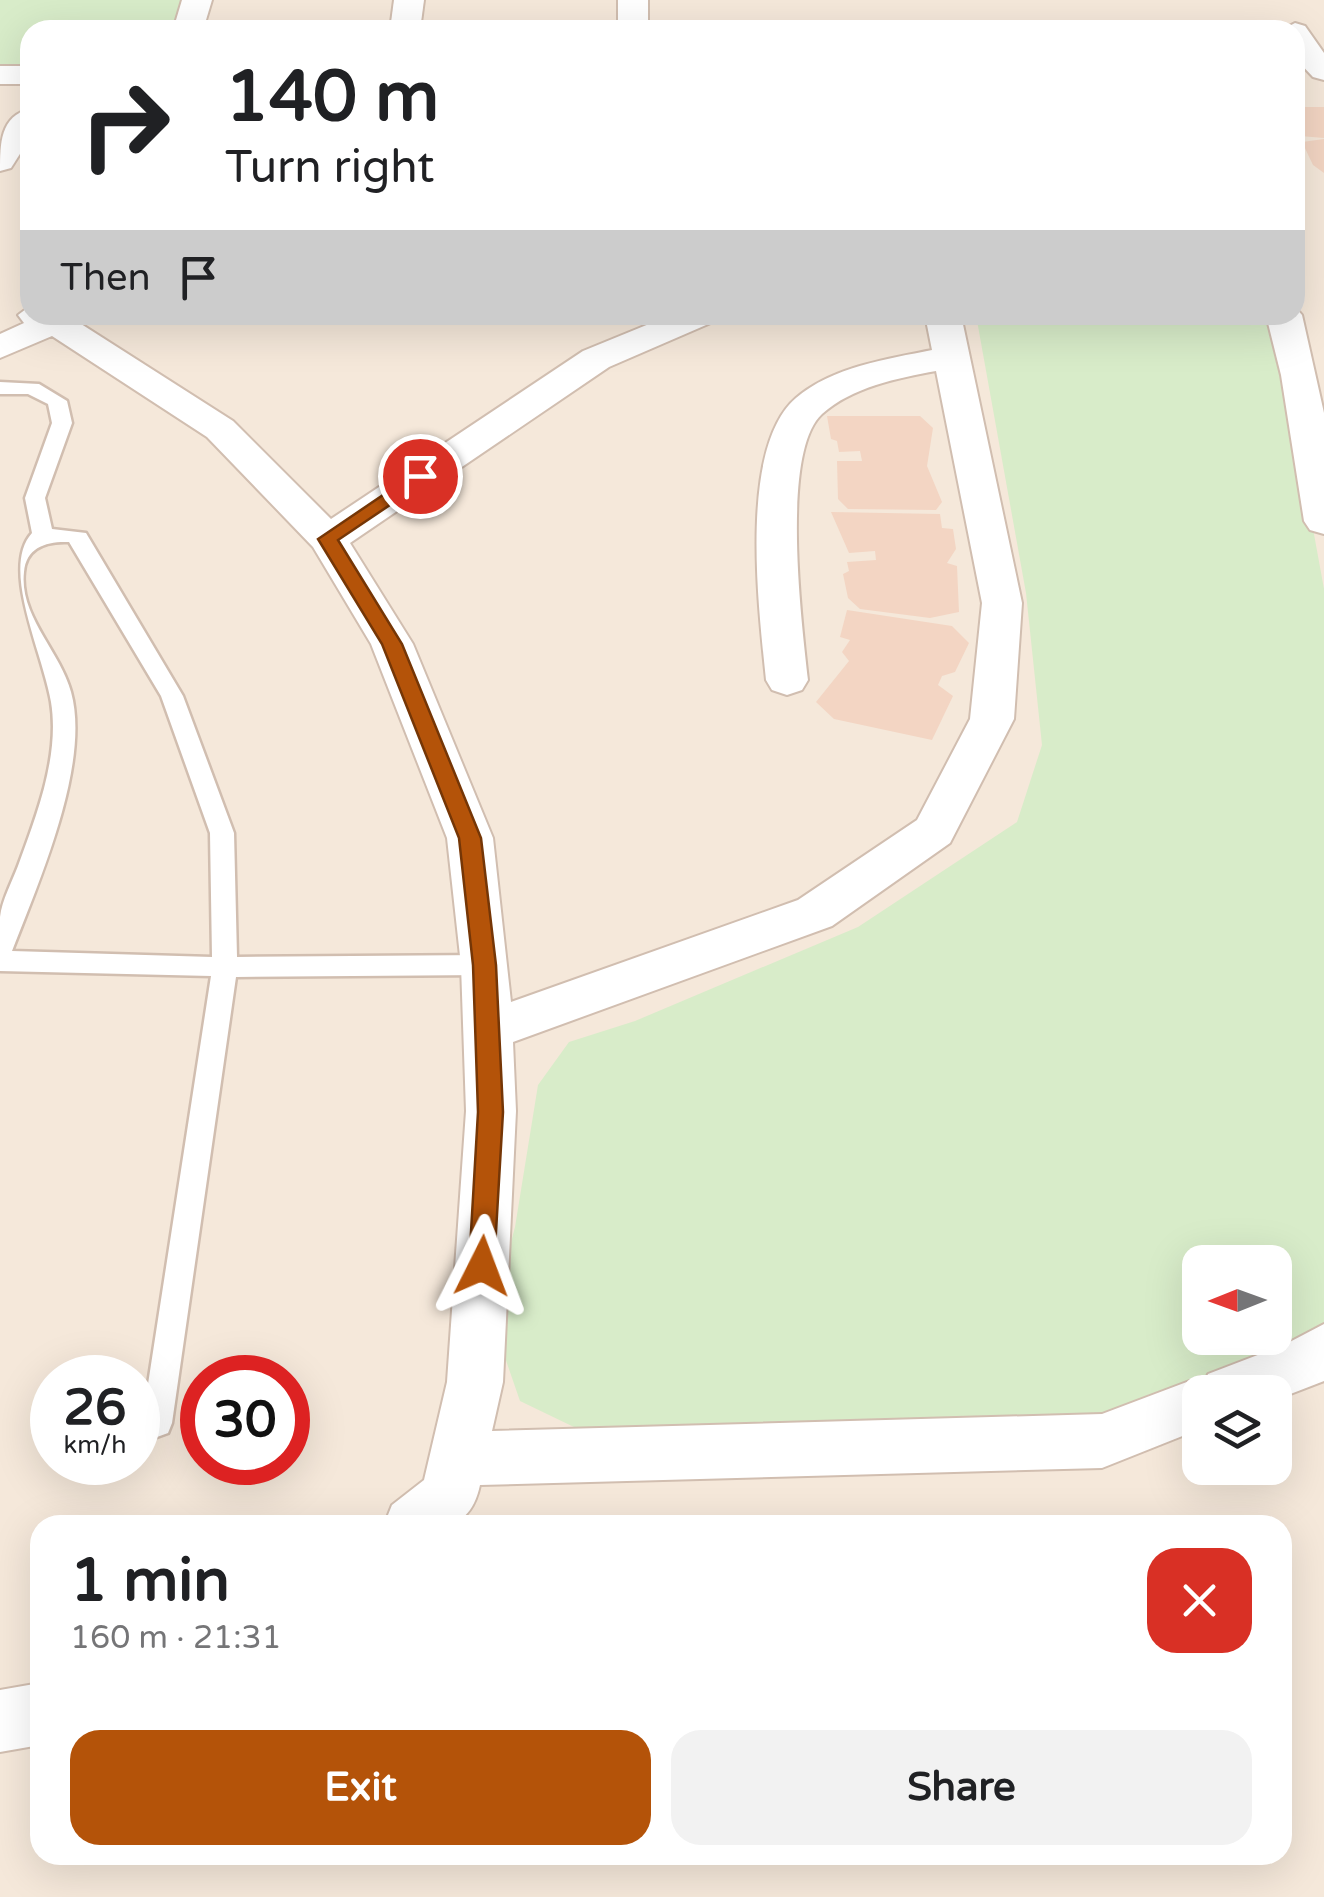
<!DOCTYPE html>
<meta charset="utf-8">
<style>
body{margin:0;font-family:"Varela Round",sans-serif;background:#f2f2f2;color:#202124;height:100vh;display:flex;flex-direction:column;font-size:38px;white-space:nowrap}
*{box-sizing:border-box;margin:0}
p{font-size:32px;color:#757577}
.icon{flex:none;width:55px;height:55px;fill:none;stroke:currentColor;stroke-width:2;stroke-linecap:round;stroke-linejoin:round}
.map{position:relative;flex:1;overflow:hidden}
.drawer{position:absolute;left:30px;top:1515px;width:1262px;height:350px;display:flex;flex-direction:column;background:#fff;border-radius:30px;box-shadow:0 10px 40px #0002}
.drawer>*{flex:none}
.banner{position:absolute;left:20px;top:20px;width:1285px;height:305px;border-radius:30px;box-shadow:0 10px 40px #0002;background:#fff;color:#202124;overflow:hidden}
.needle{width:65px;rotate:269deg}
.buttons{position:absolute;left:1182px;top:1245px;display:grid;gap:20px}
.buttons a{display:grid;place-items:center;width:110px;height:110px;border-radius:20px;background:#fff;box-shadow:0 10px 40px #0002;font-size:50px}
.speed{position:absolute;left:30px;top:1355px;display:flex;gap:20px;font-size:50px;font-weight:700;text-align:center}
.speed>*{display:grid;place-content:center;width:130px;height:130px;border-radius:50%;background:#fff;box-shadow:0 10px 40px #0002;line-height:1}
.speed small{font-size:25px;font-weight:400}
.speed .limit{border:15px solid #d22;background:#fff;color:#111}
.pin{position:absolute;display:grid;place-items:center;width:85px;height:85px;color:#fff;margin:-42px;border:5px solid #fff;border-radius:50%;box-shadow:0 2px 10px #0007}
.me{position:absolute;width:110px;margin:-55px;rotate:3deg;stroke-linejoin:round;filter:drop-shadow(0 0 8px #0008)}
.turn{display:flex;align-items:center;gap:35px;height:210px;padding:0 40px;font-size:45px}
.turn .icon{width:130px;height:130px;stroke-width:2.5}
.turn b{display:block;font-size:70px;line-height:85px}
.then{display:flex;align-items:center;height:95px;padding:0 40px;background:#0003;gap:20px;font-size:38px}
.round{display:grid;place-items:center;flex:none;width:105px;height:105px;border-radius:30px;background:#f2f2f2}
.overview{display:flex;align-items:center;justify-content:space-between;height:170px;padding:0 40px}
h1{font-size:60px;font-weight:700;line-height:75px}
.primary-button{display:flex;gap:20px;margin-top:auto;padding:20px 40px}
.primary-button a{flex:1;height:115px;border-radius:30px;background:#b45309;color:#fff;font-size:40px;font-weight:700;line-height:115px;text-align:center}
.primary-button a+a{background:#f2f2f2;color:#202124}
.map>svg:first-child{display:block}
.residential{fill:#f5e8da;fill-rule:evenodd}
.green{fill:#d8ecc9;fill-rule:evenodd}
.building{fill:#f3d5c3}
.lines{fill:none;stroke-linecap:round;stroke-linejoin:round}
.lane-casing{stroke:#d1beb0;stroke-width:5}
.street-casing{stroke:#d1beb0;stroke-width:4}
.lane{fill:#fff;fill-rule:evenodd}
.street{fill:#fff;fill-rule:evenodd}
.route{fill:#b45309;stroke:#753606;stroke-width:2.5}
</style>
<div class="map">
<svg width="1324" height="1897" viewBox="0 0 1324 1897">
<rect width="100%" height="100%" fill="#fdf6ec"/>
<path class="residential" d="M0,0H1324V1897H0ZM30,30H1295V315H30ZM1200,1262H1275V1338H1200ZM52,1378H138V1462H52ZM202,1378H288V1462H202ZM1200,1392H1275V1468H1200ZM40,1525H1282V1855H40Z"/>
<g class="green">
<polygon points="0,0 197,0 188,30 30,30 30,75 0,66"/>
<path d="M976,315H1274L1324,589V1329L1096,1430L605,1442L520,1401L501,1346L499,1288L515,1227L538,1085L569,1042L635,1021L858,927L1017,822L1042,745L1026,593ZM1200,1262H1275V1338H1200Z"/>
</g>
<g class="building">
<polygon points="1295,107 1324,107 1324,138 1300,136 1295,125"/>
<polygon points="1324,139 1324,173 1313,165 1302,142"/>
<polygon points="827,416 920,416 933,428 927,466 942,502 936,510 848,509 838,499 837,461 862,461 860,451 839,452 837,441 831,439"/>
<polygon points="831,512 940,514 942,528 953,529 956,549 947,563 957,566 959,612 930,618 860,609 848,598 843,574 849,571 847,562 876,560 875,551 849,553"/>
<polygon points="847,610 952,626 969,643 955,672 942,676 938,685 953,696 932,740 834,719 816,702 849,661 842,652 850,640 840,637"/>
</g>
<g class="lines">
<g class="lane-casing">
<path id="lane" d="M0,382L39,384L67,401L72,423L45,498L52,529L86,533L183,696L234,833L237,957L485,955L494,958L498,965L494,972L485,975L236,977L172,1423L168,1433L157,1437L146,1433L142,1423L211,976L0,971C0,953 0,934 0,917C2,900 12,882 18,866C36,817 60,756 51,702C43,653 0,568 32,533L25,498L52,423L48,404L28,394H0ZM69,542L161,696L210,833L212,957L12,951C38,884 91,764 71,692C60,651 19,616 24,572C26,547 47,541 69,542Z"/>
</g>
<g class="street-casing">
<g id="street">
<polygon points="182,0 212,0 203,30 173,30"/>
<polygon points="394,0 424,0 420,30 390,30"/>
<rect x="618" y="0" width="30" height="30"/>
<polygon points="1295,23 1305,26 1324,53 1324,80 1313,77 1295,58 1295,30 1282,30"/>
<rect x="0" y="66" width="30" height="18"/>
<path d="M30,109V138L11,168L0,171C0,144 0,116 30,109Z"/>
<path d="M30,306V315H67L233,421L331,519L583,351L671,315H719L713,322L609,367L350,543L413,644L493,838L511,1002L798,900L917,820L970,719L982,603L936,371C898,378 852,387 822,414C780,452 802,626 808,680L802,690L787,695L772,690L766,680C759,610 738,448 796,398C832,367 887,359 932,350L925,315H961L1022,603L1014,719L950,843L832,926L513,1042L516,1111L503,1382L492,1431L1102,1414L1200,1377L1206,1379L1208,1374L1284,1345L1324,1324V1381L1275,1400V1392H1200V1429L1102,1468L480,1485C468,1540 429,1525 384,1525L392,1505L424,1480L447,1382L466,1111L461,965L447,838L371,644L313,547L207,437L52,336L0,358V334L24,323L18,315Z"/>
<polygon points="1295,307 1302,315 1324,413 1324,534 1310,530 1304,521 1281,375 1266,315 1295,315"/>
<polygon points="40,1683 40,1745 0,1752 0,1690"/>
</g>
</g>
<use href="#lane" class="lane"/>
<use href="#street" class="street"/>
</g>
<polygon class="route" points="420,470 430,476 427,480 338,540 402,644 481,838 496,965 503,1112 494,1266 491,1274 482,1277 472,1274 469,1266 478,1112 473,965 459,838 382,644 318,539"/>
</svg>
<div class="buttons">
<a><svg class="needle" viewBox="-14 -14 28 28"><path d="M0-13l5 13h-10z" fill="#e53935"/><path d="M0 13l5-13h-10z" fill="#757577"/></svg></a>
<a><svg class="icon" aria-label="layers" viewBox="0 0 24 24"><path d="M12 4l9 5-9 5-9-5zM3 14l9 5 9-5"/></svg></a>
</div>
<div class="speed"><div>26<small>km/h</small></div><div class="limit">30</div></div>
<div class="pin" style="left:420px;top:476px;background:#d93025"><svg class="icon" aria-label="arrive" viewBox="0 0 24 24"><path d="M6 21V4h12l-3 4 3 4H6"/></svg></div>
<svg class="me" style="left:482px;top:1266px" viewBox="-20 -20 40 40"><path d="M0-17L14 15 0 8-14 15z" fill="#b45309" stroke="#fff" stroke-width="4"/></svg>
<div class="banner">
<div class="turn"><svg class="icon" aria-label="right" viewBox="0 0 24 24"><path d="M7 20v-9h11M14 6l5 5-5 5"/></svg><div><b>140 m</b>Turn right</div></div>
<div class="then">Then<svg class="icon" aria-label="arrive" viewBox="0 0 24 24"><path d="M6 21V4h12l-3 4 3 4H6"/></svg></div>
</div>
<section class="drawer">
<div class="overview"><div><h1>1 min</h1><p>160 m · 21:31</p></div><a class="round" style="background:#d93025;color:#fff"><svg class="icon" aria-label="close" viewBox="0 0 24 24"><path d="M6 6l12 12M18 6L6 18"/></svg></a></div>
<div class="primary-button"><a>Exit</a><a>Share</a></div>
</section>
</div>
